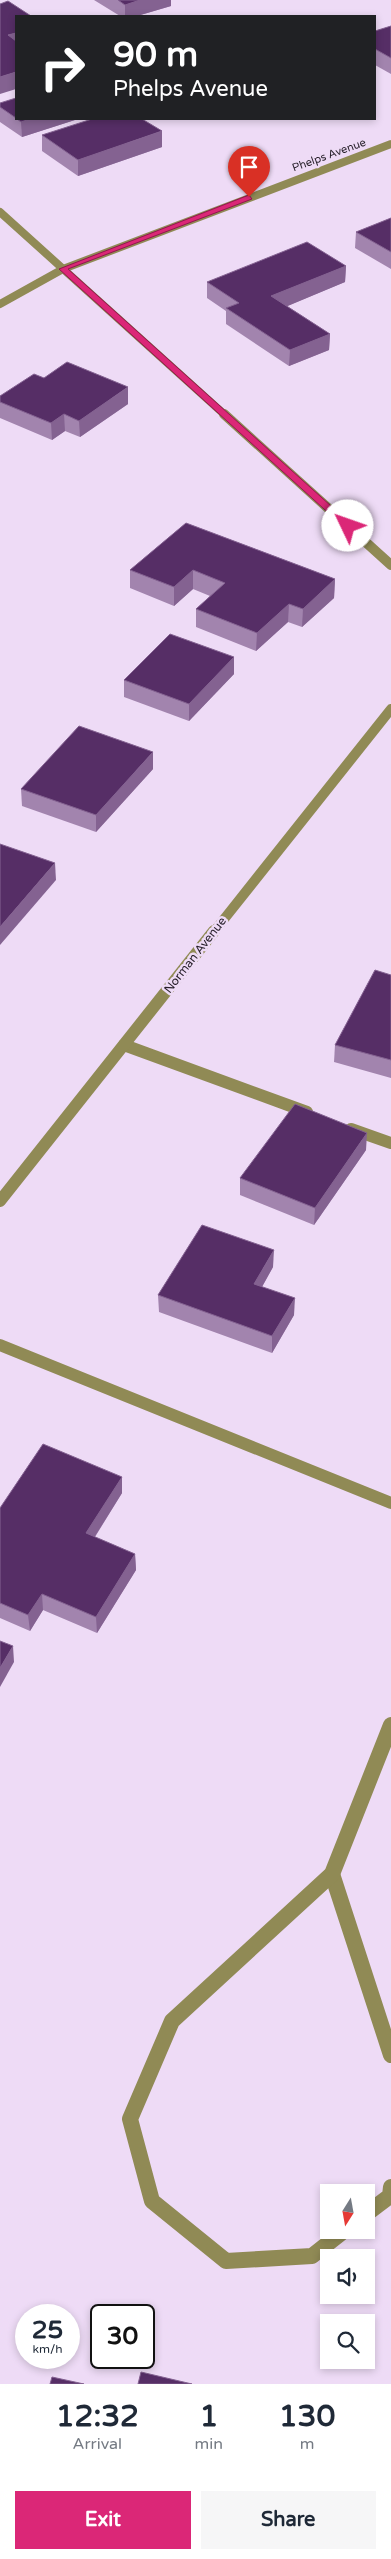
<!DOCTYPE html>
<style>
body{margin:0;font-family:"Varela Round",sans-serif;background:#f6f6f7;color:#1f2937;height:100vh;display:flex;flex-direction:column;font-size:19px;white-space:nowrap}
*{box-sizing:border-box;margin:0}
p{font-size:16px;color:#747a83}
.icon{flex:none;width:28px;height:28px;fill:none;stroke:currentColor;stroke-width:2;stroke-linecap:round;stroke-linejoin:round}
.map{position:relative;height:2384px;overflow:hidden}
.panel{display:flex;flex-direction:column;background:#fff;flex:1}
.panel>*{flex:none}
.guide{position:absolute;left:15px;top:15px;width:361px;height:105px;border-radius:0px;box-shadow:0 2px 8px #0003;background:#202124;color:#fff;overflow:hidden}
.needle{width:32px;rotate:191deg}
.fabs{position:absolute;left:320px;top:2184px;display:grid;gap:10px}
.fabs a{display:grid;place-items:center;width:55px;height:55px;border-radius:0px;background:#fff;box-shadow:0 2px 8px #0003;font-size:25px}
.speed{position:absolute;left:15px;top:2304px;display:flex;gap:10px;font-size:25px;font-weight:700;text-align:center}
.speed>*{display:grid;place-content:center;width:65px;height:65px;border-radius:50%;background:#fff;box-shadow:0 2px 8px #0003;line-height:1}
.speed small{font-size:12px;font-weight:400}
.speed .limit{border:2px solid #111;border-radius:8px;background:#fff;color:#111}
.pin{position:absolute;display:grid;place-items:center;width:42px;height:42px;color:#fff;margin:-51px -21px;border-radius:50% 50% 50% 0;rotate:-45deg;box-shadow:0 0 5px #0007}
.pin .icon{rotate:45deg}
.me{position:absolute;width:55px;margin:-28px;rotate:312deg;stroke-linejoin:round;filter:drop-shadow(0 0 4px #0008)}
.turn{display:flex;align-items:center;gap:18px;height:105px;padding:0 15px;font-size:22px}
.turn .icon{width:65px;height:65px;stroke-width:2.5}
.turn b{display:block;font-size:35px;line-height:42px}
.eta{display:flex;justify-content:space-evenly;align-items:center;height:85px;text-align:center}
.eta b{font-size:30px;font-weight:800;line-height:35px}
.primary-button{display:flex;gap:10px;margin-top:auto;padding:10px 15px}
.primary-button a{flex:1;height:58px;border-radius:0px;background:#db2777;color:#fff;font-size:20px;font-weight:800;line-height:58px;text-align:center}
.primary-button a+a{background:#f6f6f7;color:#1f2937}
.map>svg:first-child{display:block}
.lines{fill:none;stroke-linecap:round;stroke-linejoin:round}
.minor-far3{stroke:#908a55;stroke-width:8}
.minor-far2{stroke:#908a55;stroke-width:10}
.minor-far1{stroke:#908a55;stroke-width:12}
.minor{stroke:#908a55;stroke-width:16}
.wall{fill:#a284ae}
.shaded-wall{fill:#846291}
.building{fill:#562e66;stroke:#846291}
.route{fill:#db2777;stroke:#8e194d}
.labels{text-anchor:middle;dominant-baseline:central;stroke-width:5;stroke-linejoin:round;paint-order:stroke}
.far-street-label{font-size:11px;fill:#261f29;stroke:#eedbf6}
.street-label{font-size:12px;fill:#261f29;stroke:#eedbf6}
</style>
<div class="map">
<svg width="391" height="2384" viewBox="0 0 391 2384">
<rect width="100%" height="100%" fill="#eedbf6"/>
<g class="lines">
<g class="minor-far3">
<polyline points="0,212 225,415"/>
<polyline points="0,304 63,269 391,144"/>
</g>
<g class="minor-far2">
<polyline points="224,414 391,565"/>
<polyline points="213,933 391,709"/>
</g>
<g class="minor-far1">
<polyline points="124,1045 307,1112"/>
<polyline points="351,1129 391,1143"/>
<polyline points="0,1201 214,931"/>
<polyline points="0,1345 391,1503"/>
</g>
<g class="minor">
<polyline points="332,1874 391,2055"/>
<polyline points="366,2214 390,2196 391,2187"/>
<polyline points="345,2230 312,2256 226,2261 152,2201 130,2119 172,2021 332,1874 391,1725"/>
</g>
</g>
<g class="wall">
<polygon points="94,0 171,0 171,6 137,16 120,16"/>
<polygon points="391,26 391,74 375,65 375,31"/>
<polygon points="0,103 78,119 22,137 0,122"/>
<polygon points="42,135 162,147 78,176 42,151"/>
<polygon points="391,218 391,269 355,248 356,232"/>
<polygon points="346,266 345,282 287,306 330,334 329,350 289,366 226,324 226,311 207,298 207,282"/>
<polygon points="44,378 128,404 80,437 65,431 52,440 0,418 0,396"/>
<polygon points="186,523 335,579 334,598 302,627 288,622 256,651 196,627 196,609 210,596 193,589 174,606 130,588 130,570"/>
<polygon points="234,657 234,674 189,721 124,697 124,680"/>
<polygon points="153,769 96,832 22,806 21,789"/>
<polygon points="391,975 391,1078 334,1062 335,1045"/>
<polygon points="366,1150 314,1225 240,1195 240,1178"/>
<polygon points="273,1267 262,1287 294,1315 272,1353 159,1312 158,1295"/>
<polygon points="122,1477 122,1493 95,1537 135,1554 136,1570 97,1633 43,1610 30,1631 0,1618 0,1508"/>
</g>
<g class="shaded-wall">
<polygon points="140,0 171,0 171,6 137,16 125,16 125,5"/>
<polygon points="16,33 16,50 8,35"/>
<polygon points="16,72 16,89 0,94 0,77"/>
<polygon points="30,119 78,119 22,137 21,122"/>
<polygon points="162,131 162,147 78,176 78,160"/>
<polygon points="346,266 345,282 271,313 271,296"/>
<polygon points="330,334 329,350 289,366 290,350"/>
<polygon points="128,387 128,404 80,437 79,421"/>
<polygon points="64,414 65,431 52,440 51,423"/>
<polygon points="193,570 193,589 174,606 174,587"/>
<polygon points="335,579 334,598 302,627 303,609"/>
<polygon points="289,604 288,622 256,651 257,633"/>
<polygon points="234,657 234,674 189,721 189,704"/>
<polygon points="153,752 153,769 96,832 96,815"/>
<polygon points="55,863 56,880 0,945 0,927"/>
<polygon points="367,1133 366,1150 314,1225 315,1208"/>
<polygon points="274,1250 273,1267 254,1301 254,1284"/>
<polygon points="295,1298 294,1315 272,1353 272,1336"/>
<polygon points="122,1477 122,1493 87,1549 86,1533"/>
<polygon points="135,1554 136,1570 97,1633 96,1617"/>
<polygon points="42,1594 43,1610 30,1631 28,1615"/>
<polygon points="13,1646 14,1662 0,1687 0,1668"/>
</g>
<g class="building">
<polygon points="118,0 140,0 125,5"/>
<polygon points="8,1 31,16 16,16 16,33 8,35 16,41 16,72 0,77 0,4"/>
<polygon points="391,26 391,58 375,49 375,31"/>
<polygon points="16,98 16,118 0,107 0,103"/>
<polygon points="17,119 30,119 21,122"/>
<polygon points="92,119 142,119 162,131 78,160 42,135"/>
<polygon points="391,218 391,252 356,232"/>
<polygon points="307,242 346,266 271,296 330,334 290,350 226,308 239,303 207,282"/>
<polygon points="67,362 128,387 79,421 64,414 51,423 0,402 0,396 34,374 44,378"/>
<polygon points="186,523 335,579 303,609 289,604 257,633 196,609 225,583 193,570 174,587 130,570"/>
<polygon points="170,634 234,657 189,704 124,680"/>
<polygon points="79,726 153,752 96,815 21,789"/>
<polygon points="0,844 55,863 0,927"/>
<polygon points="375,970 391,975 391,1060 335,1045"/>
<polygon points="295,1104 367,1133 315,1208 240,1178"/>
<polygon points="202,1225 274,1250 254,1284 295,1298 272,1336 158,1295"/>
<polygon points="43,1444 122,1477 86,1533 135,1554 96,1617 42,1594 28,1615 0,1603 0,1508"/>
<polygon points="0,1641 13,1646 0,1668"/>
<polygon points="141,2372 192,2384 138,2384"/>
<polygon points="52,2377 84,2384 50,2384"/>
</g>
<polygon class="route" points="249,195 252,199 68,269 351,524 351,528 345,528 59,269"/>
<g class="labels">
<g class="far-street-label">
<text transform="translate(329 155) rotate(-20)">Phelps Avenue</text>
</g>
<g class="street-label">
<text transform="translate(195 955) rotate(-52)">Norman Avenue</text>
</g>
</g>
</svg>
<div class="fabs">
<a><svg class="needle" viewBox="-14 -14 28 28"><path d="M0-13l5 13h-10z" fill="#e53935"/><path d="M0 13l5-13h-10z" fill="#747a83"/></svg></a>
<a><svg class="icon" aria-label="sound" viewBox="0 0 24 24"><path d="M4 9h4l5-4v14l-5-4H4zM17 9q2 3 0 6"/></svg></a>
<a><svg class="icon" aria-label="search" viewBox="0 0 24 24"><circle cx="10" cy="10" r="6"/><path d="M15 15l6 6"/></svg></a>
</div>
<div class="speed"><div>25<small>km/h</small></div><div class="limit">30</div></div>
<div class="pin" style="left:249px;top:197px;background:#d93025"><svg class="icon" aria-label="arrive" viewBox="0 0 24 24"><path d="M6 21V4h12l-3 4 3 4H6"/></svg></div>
<svg class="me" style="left:348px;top:526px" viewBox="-20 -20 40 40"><circle r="19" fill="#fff"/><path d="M0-13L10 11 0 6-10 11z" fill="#db2777"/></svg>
<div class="guide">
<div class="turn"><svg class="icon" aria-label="right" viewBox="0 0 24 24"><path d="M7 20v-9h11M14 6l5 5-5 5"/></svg><div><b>90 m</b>Phelps Avenue</div></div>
</div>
</div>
<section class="panel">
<div class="eta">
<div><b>12:32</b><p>Arrival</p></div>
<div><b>1</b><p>min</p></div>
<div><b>130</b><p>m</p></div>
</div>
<div class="primary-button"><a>Exit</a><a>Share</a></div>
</section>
